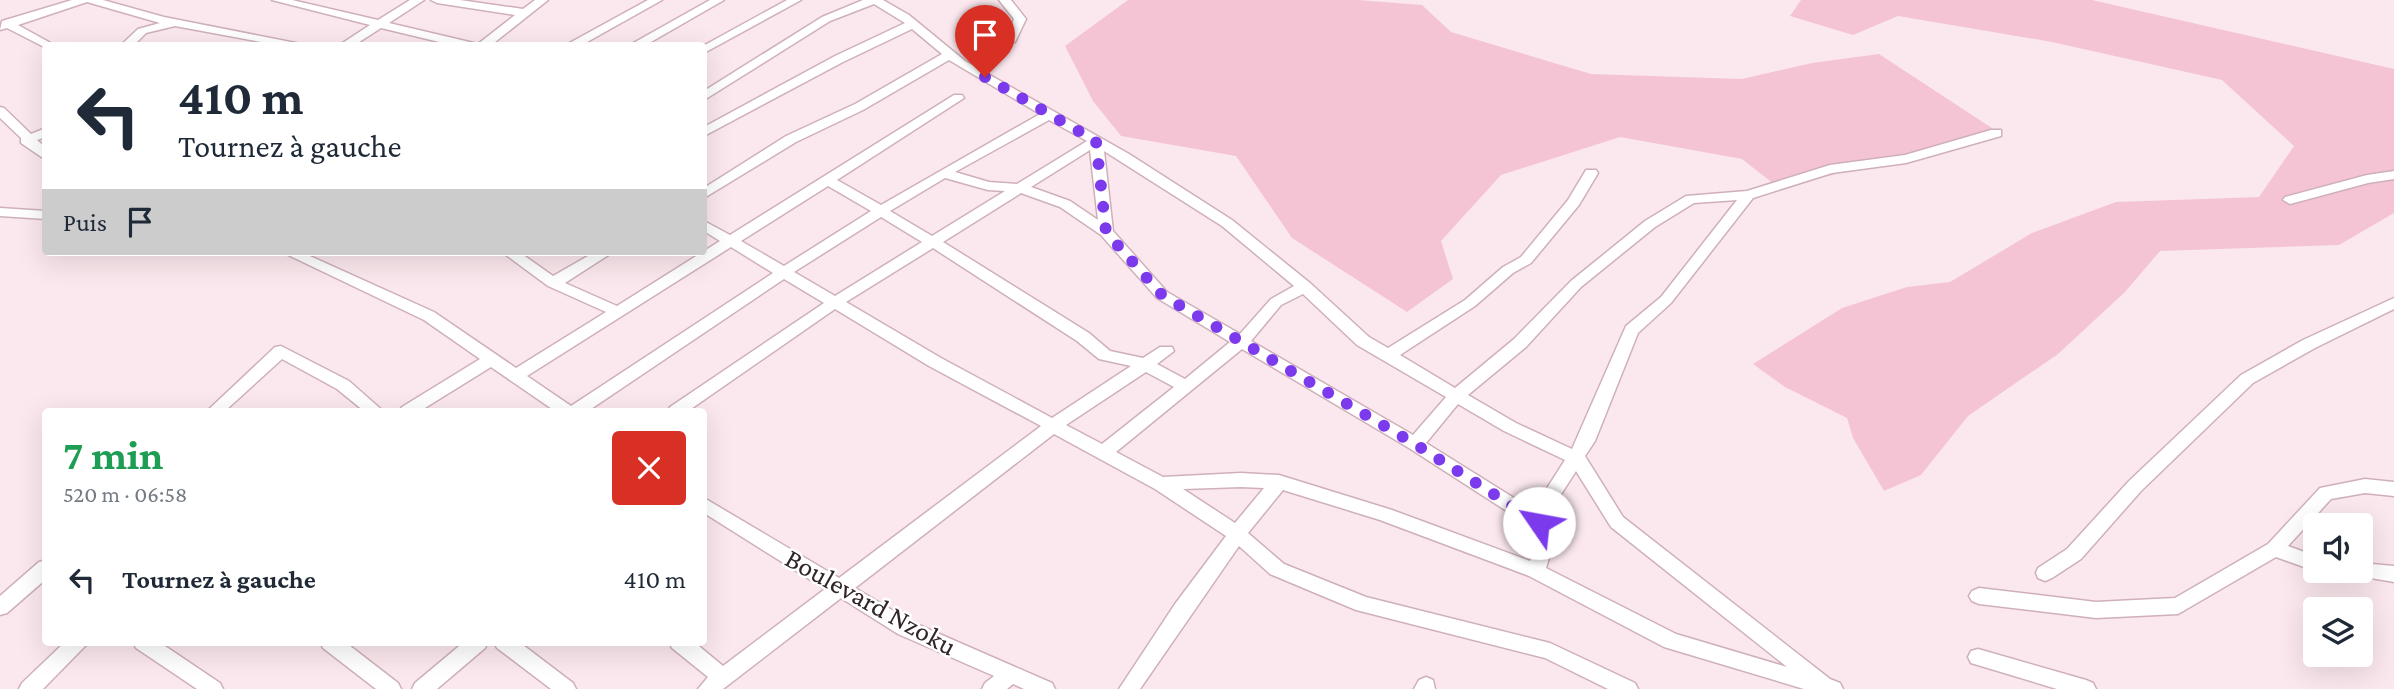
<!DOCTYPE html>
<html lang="fr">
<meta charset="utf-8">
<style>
body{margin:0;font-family:"Crimson Pro",serif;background:#f2f2f3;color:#1f2937;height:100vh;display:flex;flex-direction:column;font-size:26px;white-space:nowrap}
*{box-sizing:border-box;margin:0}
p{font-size:23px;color:#747a83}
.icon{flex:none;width:38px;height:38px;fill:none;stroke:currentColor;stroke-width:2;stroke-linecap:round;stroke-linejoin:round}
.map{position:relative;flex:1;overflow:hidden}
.sheet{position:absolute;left:42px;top:408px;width:665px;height:238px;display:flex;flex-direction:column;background:#fff;border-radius:7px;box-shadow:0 7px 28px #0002}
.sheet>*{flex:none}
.top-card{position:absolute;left:42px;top:42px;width:665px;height:214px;border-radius:7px;box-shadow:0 7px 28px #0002;background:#fff;color:#1f2937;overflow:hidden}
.controls{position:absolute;left:2303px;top:513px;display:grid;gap:14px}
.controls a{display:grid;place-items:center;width:70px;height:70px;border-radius:7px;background:#fff;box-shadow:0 7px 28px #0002;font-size:35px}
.pin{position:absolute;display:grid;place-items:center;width:60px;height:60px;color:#fff;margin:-72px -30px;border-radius:50% 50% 50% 0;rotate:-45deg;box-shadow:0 0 7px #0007}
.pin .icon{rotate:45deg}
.me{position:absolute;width:77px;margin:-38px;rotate:303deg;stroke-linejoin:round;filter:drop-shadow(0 0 5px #0008)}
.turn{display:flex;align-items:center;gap:24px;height:147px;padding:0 21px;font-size:32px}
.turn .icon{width:91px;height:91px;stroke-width:2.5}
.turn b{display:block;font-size:49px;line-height:60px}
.then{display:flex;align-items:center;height:66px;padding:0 21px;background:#0003;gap:14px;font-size:26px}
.round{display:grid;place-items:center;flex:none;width:74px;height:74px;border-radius:7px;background:#f2f2f3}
.summary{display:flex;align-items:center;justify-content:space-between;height:119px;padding:0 21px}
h1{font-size:42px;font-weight:700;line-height:52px;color:#1e9e55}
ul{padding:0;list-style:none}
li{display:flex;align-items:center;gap:21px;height:105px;padding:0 21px}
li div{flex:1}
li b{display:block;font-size:26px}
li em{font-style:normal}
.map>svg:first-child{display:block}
.green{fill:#f5c4d4}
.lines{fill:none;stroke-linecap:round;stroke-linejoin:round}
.minor-casing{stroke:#cfb0b9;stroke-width:3}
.minor{fill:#fff;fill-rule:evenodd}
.route{stroke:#7c3aed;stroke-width:12;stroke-dasharray:0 21.6}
.labels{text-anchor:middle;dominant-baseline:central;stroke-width:5;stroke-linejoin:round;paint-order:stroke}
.near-street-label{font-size:28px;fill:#312529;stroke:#fff}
</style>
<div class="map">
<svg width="2394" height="689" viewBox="0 0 2394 689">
<rect width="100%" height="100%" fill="#fbe8ee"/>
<g class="green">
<polygon points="1128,0 1358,0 1422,5 1451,32 1591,74 1742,79 1812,63 1879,54 2001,134 1779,188 1742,159 1620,137 1501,175 1441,241 1453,279 1407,312 1292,238 1236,156 1121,136 1093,101 1065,46"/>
<polygon points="1801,0 2092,0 2394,69 2394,213 2339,245 2160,251 2125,292 2058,354 1968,416 1921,475 1884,491 1853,438 1847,418 1785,387 1753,364 1842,308 1907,287 1950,282 2032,233 2116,202 2259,197 2294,146 2222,80 2052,42 1898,16 1853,35 1790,16"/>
</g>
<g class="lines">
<g class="minor-casing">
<g id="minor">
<polygon points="72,0 103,0 164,17 311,46 283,46 175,26 146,33 133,46 120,46 138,29 160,23 87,2 18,25 56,46 46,46 46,48 7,28 0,30 2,21"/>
<polygon points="272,0 292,0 378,20 410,0 424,0 389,23 478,44 515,15 437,3 431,0 460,0 523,9 535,0 548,0 490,46 456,46 381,28 353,46 338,46 370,25"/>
<polygon points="648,0 662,0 580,46 564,46"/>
<polygon points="710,0 724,0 644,46 628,46"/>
<polygon points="787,0 801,0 704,53 703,46"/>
<path d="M863,0H883L909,15L965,61L1129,154L1232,220L1310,283L1369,337L1388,348L1465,300L1503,267L1521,257L1568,200L1586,170H1596L1598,173L1579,205L1531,263L1513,273L1475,306L1400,355L1455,388L1514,339L1571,281L1645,221L1686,196L1747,191L1830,165L1905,155L1991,130H2001V136L1906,163L1832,173L1753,198L1671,303L1638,333L1595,441L1585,456L1623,517L1830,679L1840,683L1843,689H1804L1664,647L1529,576L1380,520L1283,490L1248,533L1284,564L1366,597L1550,643L1635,683L1638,689H1608L1545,658L1356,610L1270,574L1239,546L1140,689H1119L1175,604L1226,536L1155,489L1054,434L855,588L912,622L1052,683L1055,689H1024L1013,684L1007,689H982L985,683L994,676L898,634L841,598L723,689H698L708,677L672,648L669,642H694L723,666L825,589L704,513V498L839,578L1041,426L929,366L835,309L688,411H668L670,407L824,303L784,279L588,411H555L491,367L420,411H400L402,407L480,359L424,320L282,252H301L434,312L516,368L606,312L548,286L502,252H519L553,276L595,252H613L565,283L617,306L720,241L704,231V221L730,235L954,95H962L964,98L837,180L881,205L1040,114L949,60L863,110L796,142L704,198V188L786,136L855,104L942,54L912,29L843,62L704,136V127L835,56L905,23L874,4L830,21L704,100V91L822,17ZM1049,120L1087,141L1017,184L989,182L955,172ZM1090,150L1098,220L1070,201L1031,187ZM1104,151L1222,226L1294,286L1271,299L1240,334L1167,292L1113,231ZM945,178L988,190L1005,191L932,236L890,211ZM828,186L871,211L784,266L741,241ZM1021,193L1060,207L1101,235L1157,298L1230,342L1185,379L1157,364L1174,351L1172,347H1160L1143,358L1110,351L1089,333L943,242ZM1737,200L1661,297L1626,326L1572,449L1516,423L1468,395L1526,347L1581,287L1655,227L1694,203ZM881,217L922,242L835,296L794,272ZM731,247L773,273L571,406L527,376ZM933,248L1077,341L1099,359L1131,366L1052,418L941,358L846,302ZM1303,294L1357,345L1446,397L1413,435L1251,341L1281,305ZM1242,349L1409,448L1533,528L1538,535L1530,561L1392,510L1279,475L1241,473L1163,477L1116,452ZM1146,372L1174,387L1102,444L1066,425ZM1458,404L1504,431L1565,460L1533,510L1426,443ZM1576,471L1611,527L1787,667L1676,634L1546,568L1556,534L1548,522L1551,510ZM1241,487L1264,488L1235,523L1183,489Z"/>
<polygon points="999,0 1011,0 1026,19 1015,42 1007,42 1005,40 1014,19"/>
<polygon points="0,107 4,108 31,134 46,128 46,137 37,140 46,148 46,160 21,143 21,138 0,118"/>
<polygon points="2394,171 2394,179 2368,183 2290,204 2283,200 2285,197 2367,175"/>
<polygon points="0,208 46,211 46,219 0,216"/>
<polygon points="2394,298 2394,309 2315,348 2253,383 2141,491 2081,559 2052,578 2045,581 2038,578 2036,573 2038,568 2067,549 2129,481 2241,375 2303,340"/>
<polygon points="281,346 349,381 383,411 364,411 337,389 282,359 225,411 207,411 275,347"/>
<polygon points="2365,479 2394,482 2394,496 2365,493 2331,499 2288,546 2315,556 2315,570 2318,570 2315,571 2276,557 2178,614 2096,618 1979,604 1972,601 1969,596 1972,591 1979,588 2096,602 2175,598 2268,544 2320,488"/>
<polygon points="46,560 46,579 7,613 0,615 0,596 39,562"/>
<polygon points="2361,563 2394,566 2394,582 2353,575 2351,570 2361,570"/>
<polygon points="65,642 89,642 43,689 19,689 22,683"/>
<polygon points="133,642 159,642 220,683 223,689 197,689 136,648"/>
<polygon points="320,642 345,642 398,683 401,689 376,689 323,648"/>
<polygon points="464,642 488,642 485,648 437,689 412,689 415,683"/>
<polygon points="494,642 519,642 573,683 576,689 551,689 497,648"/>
<polygon points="1978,649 2086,680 2093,683 2096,689 2057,689 1971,663 1968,657 1971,651"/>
<polygon points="1426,677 1433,680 1435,689 1414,689 1419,680"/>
</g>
</g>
<use href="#minor" class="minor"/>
</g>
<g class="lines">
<polyline class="route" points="985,77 1096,141 1106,232 1162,295 1415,444 1539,523"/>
</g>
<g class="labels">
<g class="near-street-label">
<text transform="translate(871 602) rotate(29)">Boulevard Nzoku</text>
</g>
</g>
</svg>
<div class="controls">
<a><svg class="icon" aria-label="sound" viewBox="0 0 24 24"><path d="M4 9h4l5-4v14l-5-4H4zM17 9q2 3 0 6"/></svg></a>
<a><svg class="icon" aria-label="layers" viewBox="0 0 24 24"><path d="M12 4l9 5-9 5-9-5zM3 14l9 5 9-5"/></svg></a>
</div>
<div class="pin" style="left:985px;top:77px;background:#d93025"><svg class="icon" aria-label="arrive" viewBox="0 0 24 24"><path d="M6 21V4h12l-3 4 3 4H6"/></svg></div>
<svg class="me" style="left:1539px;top:523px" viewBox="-20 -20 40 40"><circle r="19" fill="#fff"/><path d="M0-13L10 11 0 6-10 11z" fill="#7c3aed"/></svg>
<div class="top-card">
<div class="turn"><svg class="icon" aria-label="left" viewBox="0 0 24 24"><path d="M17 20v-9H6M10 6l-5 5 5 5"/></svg><div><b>410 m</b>Tournez à gauche</div></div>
<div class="then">Puis<svg class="icon" aria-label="arrive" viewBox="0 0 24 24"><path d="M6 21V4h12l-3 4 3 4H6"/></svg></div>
</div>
<section class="sheet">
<div class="summary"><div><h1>7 min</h1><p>520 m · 06:58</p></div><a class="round" style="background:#d93025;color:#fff"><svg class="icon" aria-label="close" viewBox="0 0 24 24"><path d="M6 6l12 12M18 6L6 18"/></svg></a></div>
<ul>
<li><svg class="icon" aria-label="left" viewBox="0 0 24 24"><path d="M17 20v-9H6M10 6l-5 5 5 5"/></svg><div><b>Tournez à gauche</b></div><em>410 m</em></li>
</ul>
</section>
</div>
